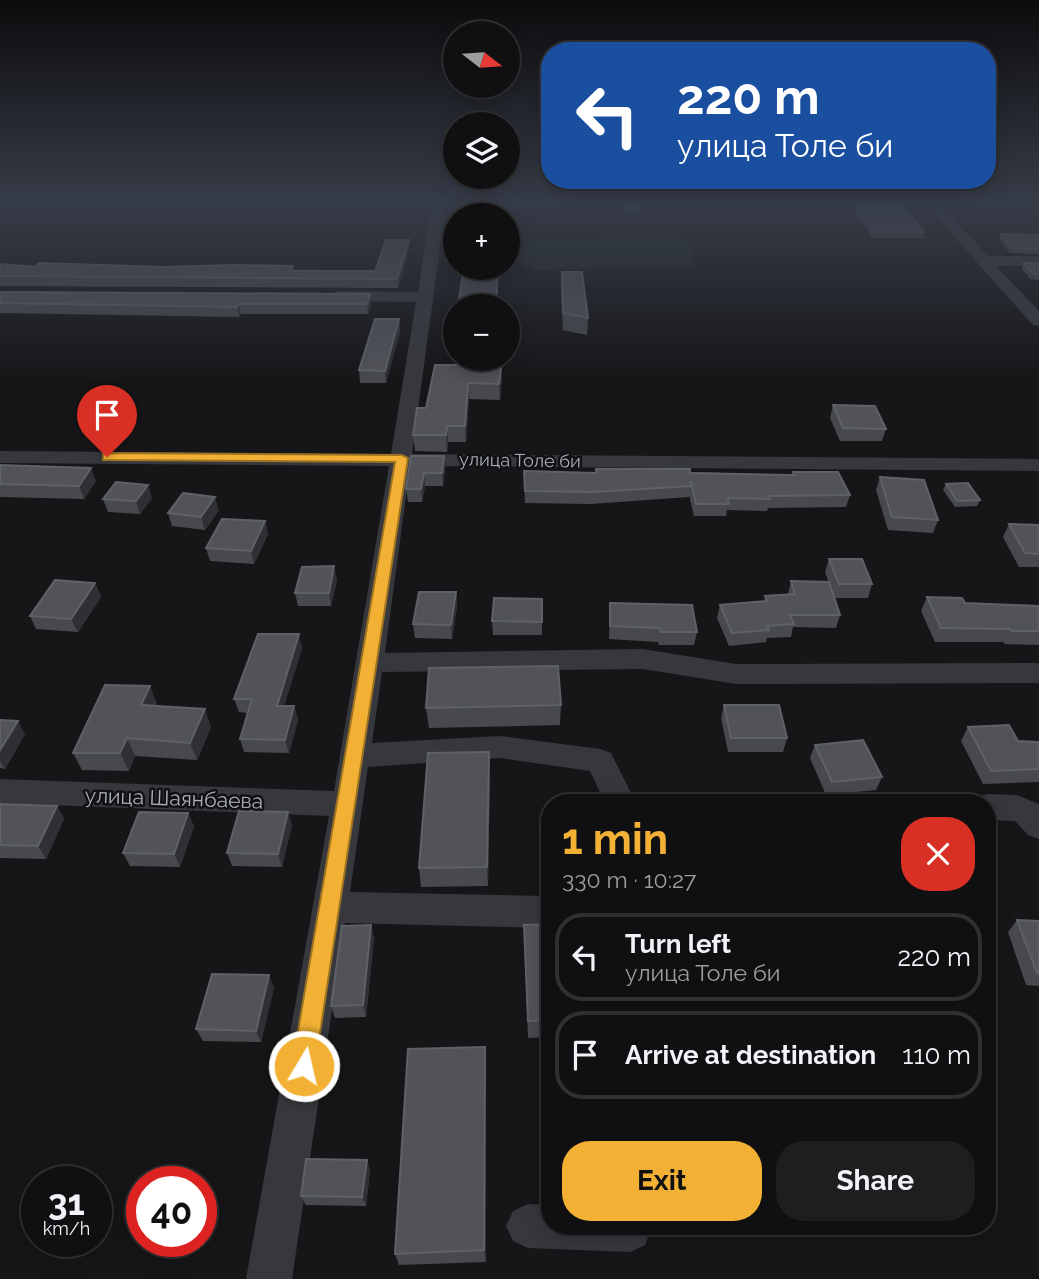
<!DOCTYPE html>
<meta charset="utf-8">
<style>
body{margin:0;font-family:Raleway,sans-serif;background:#1e1e20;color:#f1f3f6;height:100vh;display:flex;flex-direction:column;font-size:26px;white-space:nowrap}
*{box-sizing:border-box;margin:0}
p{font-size:23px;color:#9c9d9f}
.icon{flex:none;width:38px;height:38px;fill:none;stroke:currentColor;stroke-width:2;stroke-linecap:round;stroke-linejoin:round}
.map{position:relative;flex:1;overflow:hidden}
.drawer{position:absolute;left:541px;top:794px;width:455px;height:441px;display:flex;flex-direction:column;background:#101012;border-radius:28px;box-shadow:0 4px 18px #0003,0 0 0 2px #303032}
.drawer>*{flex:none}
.top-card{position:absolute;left:541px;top:42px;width:455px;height:147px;border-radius:28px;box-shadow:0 4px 18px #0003,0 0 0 2px #303032;background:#1a4fa0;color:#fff;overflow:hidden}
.needle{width:46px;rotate:107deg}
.tools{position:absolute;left:443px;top:21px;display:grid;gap:14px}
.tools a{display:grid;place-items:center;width:77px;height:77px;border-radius:50%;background:#101012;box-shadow:0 4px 18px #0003,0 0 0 2px #303032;font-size:35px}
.speed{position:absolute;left:21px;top:1166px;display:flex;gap:14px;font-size:35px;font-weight:700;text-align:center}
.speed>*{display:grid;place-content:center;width:91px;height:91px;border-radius:50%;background:#101012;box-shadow:0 4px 18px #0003,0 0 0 2px #303032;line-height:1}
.speed small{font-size:18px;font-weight:400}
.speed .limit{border:10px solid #d22;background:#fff;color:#111}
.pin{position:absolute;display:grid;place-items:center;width:60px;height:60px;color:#fff;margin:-72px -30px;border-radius:50% 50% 50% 0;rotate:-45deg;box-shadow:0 0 7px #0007}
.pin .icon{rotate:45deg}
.me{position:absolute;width:77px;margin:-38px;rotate:9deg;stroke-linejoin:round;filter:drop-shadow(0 0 5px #0008)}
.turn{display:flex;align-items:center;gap:24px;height:147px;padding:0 21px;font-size:32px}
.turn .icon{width:91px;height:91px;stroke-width:2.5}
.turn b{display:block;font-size:49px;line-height:60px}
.round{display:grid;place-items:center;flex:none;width:74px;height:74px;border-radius:28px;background:#1e1e20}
.head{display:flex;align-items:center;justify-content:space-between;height:119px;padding:0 21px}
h1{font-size:42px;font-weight:700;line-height:52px;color:#f2b134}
.action{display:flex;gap:14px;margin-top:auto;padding:14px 21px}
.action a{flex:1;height:80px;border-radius:28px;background:#f2b134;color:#111;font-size:28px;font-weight:700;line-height:80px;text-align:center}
.action a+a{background:#1e1e20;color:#f1f3f6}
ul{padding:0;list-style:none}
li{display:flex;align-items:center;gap:21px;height:88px;margin:0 14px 10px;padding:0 7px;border:4px solid #303032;border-radius:28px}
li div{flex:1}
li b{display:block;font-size:26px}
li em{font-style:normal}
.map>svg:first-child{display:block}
.green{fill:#1e261f}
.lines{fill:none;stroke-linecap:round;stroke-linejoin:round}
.minor{fill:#37383d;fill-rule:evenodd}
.wall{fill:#47494d}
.shaded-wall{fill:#2f3033}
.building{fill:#525359;stroke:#5f6168;stroke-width:2}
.route{fill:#f2b134;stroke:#9d7322;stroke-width:2}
.labels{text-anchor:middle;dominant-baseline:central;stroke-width:5;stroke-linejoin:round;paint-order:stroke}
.far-street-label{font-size:18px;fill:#a8adb8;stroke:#111113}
.street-label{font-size:21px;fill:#a8adb8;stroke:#111113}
</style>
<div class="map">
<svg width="1039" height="1279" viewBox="0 0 1039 1279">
<rect width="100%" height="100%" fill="#161618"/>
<path class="green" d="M675,238L687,241C692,249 695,258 691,267L539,270C513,267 507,244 535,239Z"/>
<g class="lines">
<g class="minor">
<polygon points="432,203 446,203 412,454 1039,459 1039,471 410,466 385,653 643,649 736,664 1039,663 1039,683 736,684 643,669 382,672 372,743 500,736 600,749 611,753 636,803 605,803 590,771 500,758 368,767 350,892 550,896 550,928 345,923 292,1279 246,1279 329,816 0,803 0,779 334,791 389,466 0,463 0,451 391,454 416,302 337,301 329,296 337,291 418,292"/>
<polygon points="924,203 938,203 988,256 1039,256 1039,266 996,266 1039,311 1039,326 1033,325"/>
<polygon points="987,794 1017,795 1039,804 1039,839 1028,835 1015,821 987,820 987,803 973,803 976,798"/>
<polygon points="528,1204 550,1205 550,1227 652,1227 645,1245 630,1252 528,1248 513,1241 506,1226 513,1211"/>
</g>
</g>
<g class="wall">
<polygon points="322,203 418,203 417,204"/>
<polygon points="467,203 568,203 498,204"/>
<polygon points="620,203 663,203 663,207 640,207 639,213 620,213"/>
<polygon points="710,203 744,203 743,206"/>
<polygon points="801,203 900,203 924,232 923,238 873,238 849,204"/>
<polygon points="1001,234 1039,235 1039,254 1010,253 999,239"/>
<polygon points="409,240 409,249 398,288 0,286 0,264 35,267 163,267 375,271"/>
<polygon points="1024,263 1039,263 1039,280 1030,279 1022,269"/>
<polygon points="562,272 588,318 587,335 563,330 561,288"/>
<polygon points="0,292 371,304 368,314 241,314 239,317 0,313"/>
<polygon points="399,319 400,331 386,383 360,383 359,370"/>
<polygon points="494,361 502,377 500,400 469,399 466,442 448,442 447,452 415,451 413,435 426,408 461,365"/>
<polygon points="833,405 886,429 882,441 840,441 830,418"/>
<polygon points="411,456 444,456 445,469 443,486 425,486 422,502 408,502 406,489"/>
<polygon points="0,465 96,481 84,499 0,497"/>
<polygon points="596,469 792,475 793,472 850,495 846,507 768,508 767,511 727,510 726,516 694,516 689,495 689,497 591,504 525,503 524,471 596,473"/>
<polygon points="880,477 938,520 933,533 888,530 876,490"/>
<polygon points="946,484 980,500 977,506 955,507 943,490"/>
<polygon points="152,498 140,514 108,512 103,499"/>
<polygon points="219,510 205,530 172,526 168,513"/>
<polygon points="265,521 268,534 254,564 210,561 206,548"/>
<polygon points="1009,524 1039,525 1039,567 1019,567 1003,537"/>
<polygon points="829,559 872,584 868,598 834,598 825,572"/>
<polygon points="337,580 331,606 298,606 295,593"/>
<polygon points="791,581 840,615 836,628 793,627 791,637 767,638 766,642 729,646 717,618 720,605 764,602 765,596 788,594"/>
<polygon points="95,583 101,597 78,632 36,629 30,616"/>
<polygon points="456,592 457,606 452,639 415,638 413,624"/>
<polygon points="927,597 965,603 1039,606 1039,645 1005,644 1003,642 935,642 921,611"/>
<polygon points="542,599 542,635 493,635 492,621"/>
<polygon points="610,603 697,632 694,645 659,645 658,642 609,639"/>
<polygon points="302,648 284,706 294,706 298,720 289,753 244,752 240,739 248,713 239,712 234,699"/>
<polygon points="157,704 156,706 211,727 197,760 135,756 129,771 82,770 73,753"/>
<polygon points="561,705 560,725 429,728 426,708"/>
<polygon points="724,705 787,738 783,752 728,752 721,718"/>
<polygon points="0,720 25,734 5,769 0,768"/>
<polygon points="968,727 1018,741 1039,742 1039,782 983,784 961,741"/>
<polygon points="815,745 882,777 876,790 826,795 810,758"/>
<polygon points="490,772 488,886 421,887 419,868"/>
<polygon points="0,804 57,806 64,819 46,859 0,858"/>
<polygon points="292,825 282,867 232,866 227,853"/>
<polygon points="194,826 180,867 130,866 123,853"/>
<polygon points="1017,920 1039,921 1039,986 1026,985 1008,932"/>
<polygon points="550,924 550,1037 528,1038 524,925"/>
<polygon points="371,925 374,938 366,1017 335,1018 331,1006"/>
<polygon points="274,987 261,1042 203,1041 196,1029"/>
<polygon points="486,1064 486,1262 399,1265 395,1254"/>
<polygon points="370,1170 366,1206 306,1205 301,1196"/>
</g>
<g class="shaded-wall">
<polygon points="495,203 498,203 493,215 490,215"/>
<polygon points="409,240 409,249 398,288 397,279"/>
<polygon points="370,294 371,304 368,314 367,304"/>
<polygon points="239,304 241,314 239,317 237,307"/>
<polygon points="399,319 400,331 386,383 385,371"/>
<polygon points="502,361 502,377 500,400 499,384"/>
<polygon points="468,383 469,399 466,442 465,426"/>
<polygon points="447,426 448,442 447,452 446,435"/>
<polygon points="444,456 445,469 443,486 442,473"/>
<polygon points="91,468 96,481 84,499 79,486"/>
<polygon points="424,473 425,486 422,502 421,489"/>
<polygon points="148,485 152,498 140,514 136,501"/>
<polygon points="215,497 219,510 205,530 201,517"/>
<polygon points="265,521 268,534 254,564 251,551"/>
<polygon points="334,566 337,580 331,606 329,593"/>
<polygon points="95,583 101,597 78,632 71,619"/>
<polygon points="456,592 457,606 452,639 451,625"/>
<polygon points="299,634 302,648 280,719 277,706"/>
<polygon points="150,686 157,704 149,723 141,705"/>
<polygon points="294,706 298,720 289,753 285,740"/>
<polygon points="205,709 211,727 197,760 190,743"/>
<polygon points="18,721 25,734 5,769 0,761 0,750"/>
<polygon points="127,738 135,756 129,771 120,753"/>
<polygon points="489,752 490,772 488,886 487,867"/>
<polygon points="57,806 64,819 46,859 38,846"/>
<polygon points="288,812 292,825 282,867 278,854"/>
<polygon points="188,813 194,826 180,867 174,854"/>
<polygon points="371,925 374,938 366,1017 363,1005"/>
<polygon points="269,975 274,987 261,1042 256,1031"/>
<polygon points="485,1047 486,1064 486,1262 484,1250"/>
<polygon points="367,1160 370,1170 366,1206 362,1197"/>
</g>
<g class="building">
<polygon points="467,203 495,203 490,215 465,215"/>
<polygon points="621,203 640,203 640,206 621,205"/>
<polygon points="853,203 900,203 924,232 874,232"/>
<polygon points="1001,234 1039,235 1039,249 1012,248"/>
<polygon points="386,240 409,240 397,279 0,276 0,264 35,267 39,263 163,267 232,265 293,266 290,271 375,271"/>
<polygon points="1024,263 1039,263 1039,274 1032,273"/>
<polygon points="562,272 582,272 588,318 563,313"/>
<polygon points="463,273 498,273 496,306 458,306"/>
<polygon points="0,292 370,294 367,304 239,304 237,307 0,303"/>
<polygon points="375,319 399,319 385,371 359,370"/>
<polygon points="462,359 493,359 493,361 502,361 499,384 468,383 465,426 447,426 446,435 413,435 417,408 426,408 435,365 461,365"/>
<polygon points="833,405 875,406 886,429 843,428"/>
<polygon points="411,456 444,456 442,473 424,473 421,489 406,489"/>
<polygon points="0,465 91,468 79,486 0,484"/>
<polygon points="596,469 690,469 690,473 794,475 793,472 838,472 850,495 769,496 770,499 727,498 729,504 696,504 691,481 691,486 592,492 525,491 524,471 596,473"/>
<polygon points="880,477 924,480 938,520 892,517"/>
<polygon points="116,482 148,485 136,501 103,499"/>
<polygon points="968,483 980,500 957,501 946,484"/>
<polygon points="183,493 215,497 201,517 168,513"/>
<polygon points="222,519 265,521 251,551 206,548"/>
<polygon points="1009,524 1039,525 1039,554 1025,553"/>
<polygon points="829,559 862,559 872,584 839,584"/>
<polygon points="334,566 329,593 295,593 302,567"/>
<polygon points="55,580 95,583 71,619 30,616"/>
<polygon points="791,581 829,582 840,615 790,615 794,624 767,626 769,630 732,633 720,605 767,601 765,596 795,594"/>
<polygon points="419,592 456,592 451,625 413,624"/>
<polygon points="927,597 962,598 965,603 1039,606 1039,631 1012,631 1010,629 941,628"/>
<polygon points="494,598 542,599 542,622 492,621"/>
<polygon points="610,603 692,605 697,632 661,632 660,628 610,626"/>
<polygon points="258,634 299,634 277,706 294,706 285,740 240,739 252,699 234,699"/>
<polygon points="558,666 561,705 426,708 429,668"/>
<polygon points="105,685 150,686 141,705 205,709 190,743 127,738 120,753 73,753"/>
<polygon points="724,705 779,705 787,738 731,738"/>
<polygon points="0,720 18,721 0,750"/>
<polygon points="1009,725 1018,741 1039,742 1039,769 991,771 968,727"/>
<polygon points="863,740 882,777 832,782 815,745"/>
<polygon points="489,752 487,867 419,868 428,753"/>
<polygon points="0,804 57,806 38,846 0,845"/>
<polygon points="239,811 288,812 278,854 227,853"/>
<polygon points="139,812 188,813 174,854 123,853"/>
<polygon points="1017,920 1039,921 1039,973 1037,973"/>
<polygon points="550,924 550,1020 528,1021 524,925"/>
<polygon points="371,925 363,1005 331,1006 342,926"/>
<polygon points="212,974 269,975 256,1031 196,1029"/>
<polygon points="485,1047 484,1250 395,1254 408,1049"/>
<polygon points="306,1159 367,1160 362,1197 301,1196"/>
</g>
<linearGradient id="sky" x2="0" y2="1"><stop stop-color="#0c0c0d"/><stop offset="0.53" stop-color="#363c48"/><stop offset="1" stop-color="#363c48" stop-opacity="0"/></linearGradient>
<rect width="1039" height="382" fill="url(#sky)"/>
<polygon class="route" points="107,453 402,455 408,458 315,1066 312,1074 304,1078 295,1074 292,1066 395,462 103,460 103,454"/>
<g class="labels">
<g class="far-street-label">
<text transform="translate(520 460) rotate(1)">улица Толе би</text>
</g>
<g class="street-label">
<text transform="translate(174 798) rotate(2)">улица Шаянбаева</text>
</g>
</g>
</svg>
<div class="tools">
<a><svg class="needle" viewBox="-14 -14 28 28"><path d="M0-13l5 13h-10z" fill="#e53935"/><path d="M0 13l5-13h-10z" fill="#9c9d9f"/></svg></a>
<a><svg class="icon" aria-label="layers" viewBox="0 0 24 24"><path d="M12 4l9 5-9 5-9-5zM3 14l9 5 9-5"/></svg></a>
<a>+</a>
<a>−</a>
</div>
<div class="speed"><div>31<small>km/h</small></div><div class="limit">40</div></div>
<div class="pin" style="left:107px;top:457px;background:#d93025"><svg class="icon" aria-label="arrive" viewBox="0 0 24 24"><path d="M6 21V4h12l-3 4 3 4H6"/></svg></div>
<svg class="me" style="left:304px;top:1066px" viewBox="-20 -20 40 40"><circle r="17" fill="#f2b134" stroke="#fff" stroke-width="3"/><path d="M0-11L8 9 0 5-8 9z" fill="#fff"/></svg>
<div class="top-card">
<div class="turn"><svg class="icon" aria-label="left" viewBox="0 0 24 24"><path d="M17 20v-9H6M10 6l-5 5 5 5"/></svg><div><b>220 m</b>улица Толе би</div></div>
</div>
<section class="drawer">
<div class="head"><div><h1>1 min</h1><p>330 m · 10:27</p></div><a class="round" style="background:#d93025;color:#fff"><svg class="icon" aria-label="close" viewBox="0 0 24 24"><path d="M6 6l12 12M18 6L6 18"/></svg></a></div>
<ul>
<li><svg class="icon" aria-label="left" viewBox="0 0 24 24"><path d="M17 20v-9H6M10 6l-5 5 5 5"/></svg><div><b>Turn left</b><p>улица Толе би</p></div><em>220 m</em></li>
<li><svg class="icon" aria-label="arrive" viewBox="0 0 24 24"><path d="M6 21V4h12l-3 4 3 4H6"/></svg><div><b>Arrive at destination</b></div><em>110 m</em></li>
</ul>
<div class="action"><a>Exit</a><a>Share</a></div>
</section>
</div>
